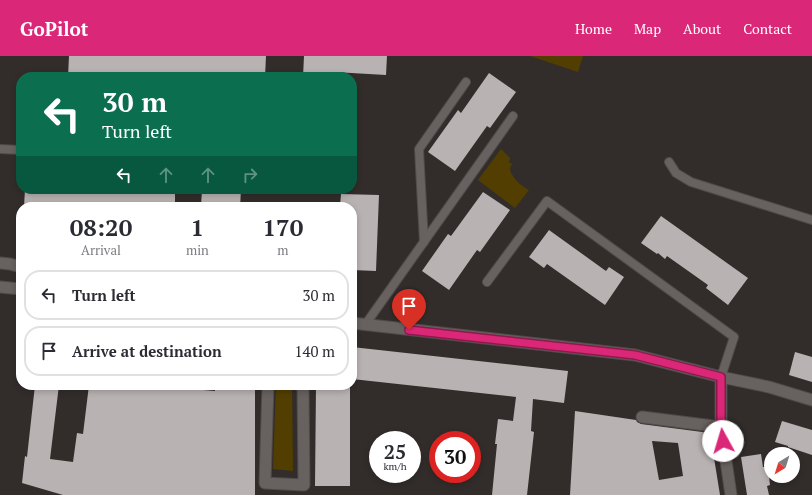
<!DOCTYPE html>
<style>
body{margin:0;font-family:"PT Serif",serif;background:#f7f7f7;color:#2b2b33;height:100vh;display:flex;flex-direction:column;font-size:15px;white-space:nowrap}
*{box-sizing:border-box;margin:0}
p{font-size:13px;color:#7c7c81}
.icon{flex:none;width:22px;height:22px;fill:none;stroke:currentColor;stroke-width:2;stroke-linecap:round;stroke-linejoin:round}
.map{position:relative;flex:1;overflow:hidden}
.panel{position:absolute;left:16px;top:146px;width:341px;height:188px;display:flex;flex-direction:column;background:#fff;border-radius:16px;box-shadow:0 2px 6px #0003}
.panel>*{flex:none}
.top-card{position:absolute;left:16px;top:16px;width:341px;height:122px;border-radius:16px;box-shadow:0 2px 6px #0003;background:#0b6e4f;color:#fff;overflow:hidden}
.needle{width:26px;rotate:218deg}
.tools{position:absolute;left:764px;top:391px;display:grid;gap:8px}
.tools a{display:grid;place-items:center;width:36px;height:36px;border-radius:50%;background:#fff;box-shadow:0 2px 6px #0003;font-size:20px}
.speed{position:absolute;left:369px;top:375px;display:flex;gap:8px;font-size:20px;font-weight:700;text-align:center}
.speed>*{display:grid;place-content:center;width:52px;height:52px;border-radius:50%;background:#fff;box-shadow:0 2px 6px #0003;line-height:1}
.speed small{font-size:10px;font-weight:400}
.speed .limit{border:6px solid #d22;background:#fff;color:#111}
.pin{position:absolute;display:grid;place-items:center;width:34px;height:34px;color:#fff;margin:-41px -17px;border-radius:50% 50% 50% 0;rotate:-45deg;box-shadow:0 0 4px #0007}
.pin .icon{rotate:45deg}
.me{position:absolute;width:44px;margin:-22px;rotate:354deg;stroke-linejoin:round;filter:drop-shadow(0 0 3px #0008)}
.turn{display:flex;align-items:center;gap:14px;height:84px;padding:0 20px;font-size:18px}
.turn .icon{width:52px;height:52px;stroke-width:2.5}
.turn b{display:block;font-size:28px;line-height:34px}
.lanes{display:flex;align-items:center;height:38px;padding:0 20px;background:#0003;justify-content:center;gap:20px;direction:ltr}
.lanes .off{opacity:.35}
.eta{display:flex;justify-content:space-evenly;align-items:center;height:68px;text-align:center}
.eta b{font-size:24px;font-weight:700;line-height:28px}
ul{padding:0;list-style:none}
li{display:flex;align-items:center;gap:12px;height:50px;margin:0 8px 6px;padding:0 12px;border:2px solid #e1e1e2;border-radius:16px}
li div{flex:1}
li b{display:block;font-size:15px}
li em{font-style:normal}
header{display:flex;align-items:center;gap:24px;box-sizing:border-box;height:56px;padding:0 20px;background:#db2777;color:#fff}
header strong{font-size:19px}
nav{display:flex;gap:22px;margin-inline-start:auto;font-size:14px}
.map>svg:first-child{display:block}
.green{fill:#523e01}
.building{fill:#b9b2b2;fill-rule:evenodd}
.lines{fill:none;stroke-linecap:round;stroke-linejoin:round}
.service-casing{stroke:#4f4b4a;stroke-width:10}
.minor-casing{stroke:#4f4b4a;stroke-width:13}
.service{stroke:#67615f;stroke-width:8}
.minor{stroke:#67615f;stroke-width:11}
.route-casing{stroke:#8e194d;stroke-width:10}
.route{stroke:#db2777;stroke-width:7}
</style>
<header>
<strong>GoPilot</strong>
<nav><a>Home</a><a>Map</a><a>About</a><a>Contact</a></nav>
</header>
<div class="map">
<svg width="812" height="439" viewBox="0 0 812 439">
<rect width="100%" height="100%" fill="#322d2b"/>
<g class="green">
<polygon points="530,0 583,0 578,16"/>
<path d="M501,93L510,102L509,106L512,108L510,112C510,120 521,130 529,134L515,152L478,124Z"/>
<polygon points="276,329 292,329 293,415 273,413"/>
</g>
<g class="building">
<polygon points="69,0 266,0 265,21 68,21"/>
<polygon points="304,0 387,0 386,19 334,16 334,21 303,21"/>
<polygon points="489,17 516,36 490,72 487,70 455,115 428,96 458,54 461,57"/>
<polygon points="25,133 175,133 175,151 24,151"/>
<polygon points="202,133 241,134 240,151 201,151"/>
<polygon points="483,136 510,154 480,196 477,194 449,234 422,215 448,178 451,180"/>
<polygon points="341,138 379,139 376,215 352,214 352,151 340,151"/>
<polygon points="661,160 748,222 728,249 706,232 708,229 667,200 665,203 658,197 657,198 641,187"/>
<polygon points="549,174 606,215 609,211 624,221 605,249 547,208 544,212 529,201"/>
<polygon points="352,291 568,315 564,347 533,343 531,375 534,376 527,439 492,439 497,388 495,388 498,363 513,365 516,341 352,323"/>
<polygon points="795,296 812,301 812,326 789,319"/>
<polygon points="35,329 59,329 50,403 73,406 77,377 83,378 89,329 191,329 191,333 215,335 215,329 255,329 255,439 63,439 22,427 25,400 27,401"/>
<polygon points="316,329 350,329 350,430 315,430"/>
<path d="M575,355L636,364L637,366L641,368L710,377L720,439H570ZM652,385L678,387L683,420L659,424Z"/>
<polygon points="782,365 812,374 812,399 788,391 788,390 775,386"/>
<polygon points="761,398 763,411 768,411 770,429 767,430 769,439 747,439 741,401"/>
</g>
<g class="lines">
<g class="service-casing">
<g id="service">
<polyline points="0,93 21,94"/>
<polyline points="669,106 676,117 691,126 812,164"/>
<polyline points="424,186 419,93 466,26"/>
<polyline points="487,226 547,145 734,281 721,321"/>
<polyline points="365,269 513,60"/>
</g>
</g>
<g class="minor-casing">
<g id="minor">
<polyline points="0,207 10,208 21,211"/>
<polyline points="0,231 21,233"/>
<polyline points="352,267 635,299 721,321 769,331 812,344"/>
<polyline points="721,321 721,371 731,439"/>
<polyline points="268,329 265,427 304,429 303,329"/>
<polyline points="642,361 721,371"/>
</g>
</g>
<use href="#service" class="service"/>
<use href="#minor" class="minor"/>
</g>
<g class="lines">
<g class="route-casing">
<polyline id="route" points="409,274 635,299 721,321 721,371 723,385"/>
</g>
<use href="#route" class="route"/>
</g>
</svg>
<div class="tools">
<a><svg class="needle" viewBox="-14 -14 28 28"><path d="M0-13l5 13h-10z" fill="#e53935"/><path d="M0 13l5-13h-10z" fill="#7c7c81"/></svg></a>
</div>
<div class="speed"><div>25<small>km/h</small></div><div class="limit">30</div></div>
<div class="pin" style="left:409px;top:274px;background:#d93025"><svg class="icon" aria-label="arrive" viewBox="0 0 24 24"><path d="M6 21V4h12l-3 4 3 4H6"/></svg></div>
<svg class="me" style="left:723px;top:385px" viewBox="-20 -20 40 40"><circle r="19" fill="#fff"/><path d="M0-13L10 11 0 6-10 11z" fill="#db2777"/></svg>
<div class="top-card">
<div class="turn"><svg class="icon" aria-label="left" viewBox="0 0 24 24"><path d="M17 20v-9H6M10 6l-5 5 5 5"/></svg><div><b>30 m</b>Turn left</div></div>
<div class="lanes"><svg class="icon" aria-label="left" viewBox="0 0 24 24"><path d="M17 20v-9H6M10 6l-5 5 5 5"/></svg><svg class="icon off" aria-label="ahead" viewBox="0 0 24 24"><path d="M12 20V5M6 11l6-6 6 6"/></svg><svg class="icon off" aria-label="ahead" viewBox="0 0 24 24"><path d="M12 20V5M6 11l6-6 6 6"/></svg><svg class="icon off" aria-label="right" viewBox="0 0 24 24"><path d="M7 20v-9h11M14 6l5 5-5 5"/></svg></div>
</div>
<section class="panel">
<div class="eta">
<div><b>08:20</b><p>Arrival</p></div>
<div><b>1</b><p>min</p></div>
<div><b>170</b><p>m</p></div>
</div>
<ul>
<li><svg class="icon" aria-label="left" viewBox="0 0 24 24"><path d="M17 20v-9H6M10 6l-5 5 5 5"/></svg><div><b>Turn left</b></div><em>30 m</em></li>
<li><svg class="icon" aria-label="arrive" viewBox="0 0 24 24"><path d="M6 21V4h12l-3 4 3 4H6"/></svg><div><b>Arrive at destination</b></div><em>140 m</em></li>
</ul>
</section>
</div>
